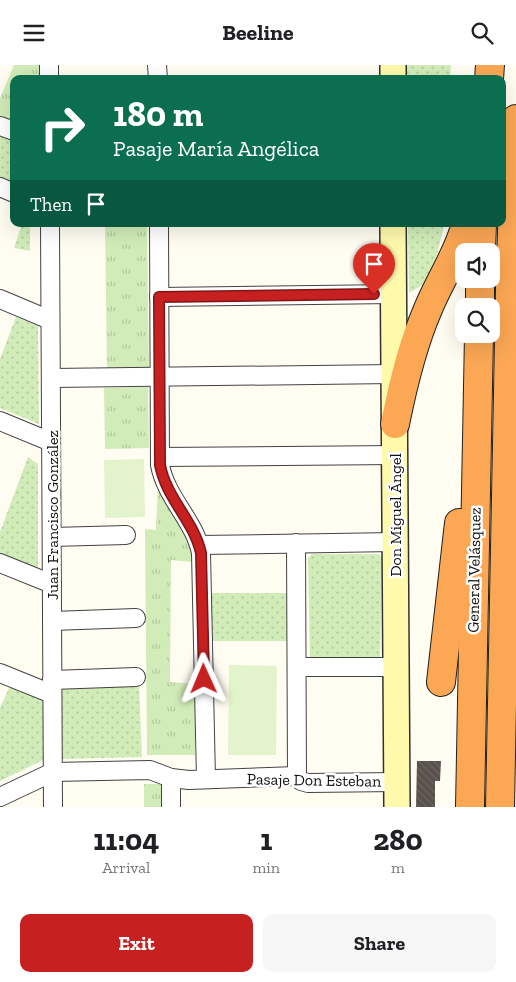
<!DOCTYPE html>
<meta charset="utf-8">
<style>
body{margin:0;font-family:"Zilla Slab",serif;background:#f6f6f6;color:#202124;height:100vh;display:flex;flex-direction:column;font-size:19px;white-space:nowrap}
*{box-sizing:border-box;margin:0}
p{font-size:16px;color:#757577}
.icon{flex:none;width:28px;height:28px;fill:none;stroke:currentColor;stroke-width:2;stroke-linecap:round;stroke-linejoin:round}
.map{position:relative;height:742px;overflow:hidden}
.sheet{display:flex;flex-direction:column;background:#fff;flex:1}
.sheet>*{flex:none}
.guide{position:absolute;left:10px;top:10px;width:496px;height:152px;border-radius:10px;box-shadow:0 5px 20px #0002;background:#0b6e4f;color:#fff;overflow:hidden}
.controls{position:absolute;left:455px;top:178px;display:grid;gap:10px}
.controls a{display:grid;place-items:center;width:45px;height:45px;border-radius:10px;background:#fff;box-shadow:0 5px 20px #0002;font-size:25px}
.pin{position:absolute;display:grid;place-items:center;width:42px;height:42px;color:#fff;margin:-51px -21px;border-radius:50% 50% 50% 0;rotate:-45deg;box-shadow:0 0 5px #0007}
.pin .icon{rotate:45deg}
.me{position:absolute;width:55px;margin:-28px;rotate:359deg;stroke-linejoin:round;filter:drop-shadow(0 0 4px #0008)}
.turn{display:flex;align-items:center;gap:18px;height:105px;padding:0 20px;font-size:22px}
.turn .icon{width:65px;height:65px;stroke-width:2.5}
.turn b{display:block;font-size:35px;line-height:42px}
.then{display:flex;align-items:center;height:48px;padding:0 20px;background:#0003;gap:10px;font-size:19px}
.eta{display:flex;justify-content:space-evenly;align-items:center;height:85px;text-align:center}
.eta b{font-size:30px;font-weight:800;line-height:35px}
.action{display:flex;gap:10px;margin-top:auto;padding:10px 20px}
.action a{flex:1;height:58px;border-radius:10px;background:#c72021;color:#fff;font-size:20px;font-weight:800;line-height:58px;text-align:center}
.action a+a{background:#f6f6f6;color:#202124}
header{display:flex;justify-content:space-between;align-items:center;height:65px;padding:0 20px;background:#fff;font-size:22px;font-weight:800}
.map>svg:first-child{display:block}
.grass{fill:url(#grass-dots)}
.park{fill:url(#park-tufts)}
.pitch{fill:#e3f3cb}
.building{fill:url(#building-back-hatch)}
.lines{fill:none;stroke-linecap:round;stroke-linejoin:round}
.street-casing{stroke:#424242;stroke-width:20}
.secondary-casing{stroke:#313131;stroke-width:28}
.highway-casing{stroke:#202020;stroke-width:30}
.street{stroke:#fff;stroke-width:18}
.secondary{stroke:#fff9ac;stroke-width:25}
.highway{stroke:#fba754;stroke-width:28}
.route-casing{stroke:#811515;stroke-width:12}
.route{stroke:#c72021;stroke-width:9}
.labels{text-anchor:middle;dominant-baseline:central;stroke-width:5;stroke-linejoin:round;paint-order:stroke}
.street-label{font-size:16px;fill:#0f0f0f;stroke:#fff}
</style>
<header><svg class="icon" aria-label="menu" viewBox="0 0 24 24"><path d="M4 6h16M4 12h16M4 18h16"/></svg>Beeline<svg class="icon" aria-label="search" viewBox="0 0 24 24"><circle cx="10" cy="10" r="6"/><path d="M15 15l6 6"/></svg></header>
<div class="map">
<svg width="516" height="742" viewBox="0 0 516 742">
<defs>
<pattern id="grass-dots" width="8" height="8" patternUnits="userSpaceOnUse" patternTransform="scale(1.25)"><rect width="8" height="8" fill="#d1ecb8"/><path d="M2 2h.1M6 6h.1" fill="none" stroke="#b2c99d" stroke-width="1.8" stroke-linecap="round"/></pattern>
<pattern id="park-tufts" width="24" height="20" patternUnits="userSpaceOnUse" patternTransform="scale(1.25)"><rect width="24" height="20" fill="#d1ecb8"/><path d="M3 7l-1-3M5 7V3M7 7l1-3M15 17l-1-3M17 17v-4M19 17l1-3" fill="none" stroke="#b2c99d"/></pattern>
<pattern id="building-back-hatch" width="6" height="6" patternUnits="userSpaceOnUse" patternTransform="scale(1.25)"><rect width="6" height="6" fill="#59514b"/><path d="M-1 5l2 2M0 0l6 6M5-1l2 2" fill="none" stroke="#6c6561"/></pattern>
</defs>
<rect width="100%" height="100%" fill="#fffdf1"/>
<g class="grass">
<polygon points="407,0 451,0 450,14 407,14"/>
<polygon points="0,69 14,75 14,118 0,113"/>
<polygon points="22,159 30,159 30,186 14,183"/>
<polygon points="408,159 443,159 443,166 430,216 409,228"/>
<polygon points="16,252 38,261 39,359 0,343 0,294"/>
<polygon points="28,392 38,399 38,508 0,493 0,467"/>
<polygon points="312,489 379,489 382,493 380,597 310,597 308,493"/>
<rect x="212" y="528" width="76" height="48"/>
<polygon points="139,618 142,692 61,694 59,620"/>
<polygon points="10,621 43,634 43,695 0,716 0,643"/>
</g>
<g class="park">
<polygon points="14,0 41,0 41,14 14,14 14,59 0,53 0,33"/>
<polygon points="105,159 147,159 149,303 107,304"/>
<polygon points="148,322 149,383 105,384 104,323"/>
<polygon points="158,419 192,475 192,497 171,495 170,617 195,619 195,690 147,690 145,464 156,465"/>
<rect x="144" y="719" width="21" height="23"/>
</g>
<g class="pitch">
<polygon points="144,394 145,452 105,453 104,395"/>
<polygon points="229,600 277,601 276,690 228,690"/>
</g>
<polygon class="building" points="417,696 441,696 440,716 435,716 435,742 416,742"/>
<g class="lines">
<g class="street-casing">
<g id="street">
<polyline points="49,0 49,14"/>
<polyline points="157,0 158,14"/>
<polyline points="0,61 14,66"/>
<polyline points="0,122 14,128"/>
<polyline points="50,159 53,742"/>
<path d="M159,159L160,400C166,433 195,456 201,488L206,714"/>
<polyline points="159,232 394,229"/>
<polyline points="0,234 50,255"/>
<polyline points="51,313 394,309"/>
<polyline points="0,356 51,377"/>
<polyline points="160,392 395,390"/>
<polyline points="52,472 126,470"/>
<polyline points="296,478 297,711"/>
<polyline points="200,480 395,477"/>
<polyline points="0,498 52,519"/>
<polyline points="52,556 136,553"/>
<polyline points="297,602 396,602"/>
<polyline points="0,608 52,629"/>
<polyline points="52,615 136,612"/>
<polyline points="171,713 171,742"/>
<polyline points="0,732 53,707 150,705 171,713 189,715 297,711 301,716 308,718 397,717"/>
</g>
</g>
<g class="secondary-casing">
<g id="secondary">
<polyline points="393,0 393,14"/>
<polyline points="393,159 397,742"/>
</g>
</g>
<g class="highway-casing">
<g id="highway">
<polyline points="489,14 490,0"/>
<polyline points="481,186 482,159"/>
<polyline points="480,241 480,214"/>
<path d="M395,359C403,319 412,281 428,244C440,215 458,189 466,159"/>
<polyline points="441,617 459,458"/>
<polyline points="470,742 479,269"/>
<polyline points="500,742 510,223 516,54"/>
</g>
</g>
<use href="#street" class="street"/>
<use href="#secondary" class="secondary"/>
<use href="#highway" class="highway"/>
</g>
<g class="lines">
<g class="route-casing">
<path id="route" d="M204,614L201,488C194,456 166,433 160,400L159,232L374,229"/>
</g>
<use href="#route" class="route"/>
</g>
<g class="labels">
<g class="street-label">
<text transform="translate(52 450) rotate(-90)">Juan Francisco González</text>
<text transform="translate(395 450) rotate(-90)">Don Miguel Ángel</text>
<text transform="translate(474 505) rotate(-89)">General Velásquez</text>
<text transform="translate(314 715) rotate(1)">Pasaje Don Esteban</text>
</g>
</g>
</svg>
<div class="controls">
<a><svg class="icon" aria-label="sound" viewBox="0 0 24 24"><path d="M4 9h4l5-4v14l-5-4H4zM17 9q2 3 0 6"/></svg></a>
<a><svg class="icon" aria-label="search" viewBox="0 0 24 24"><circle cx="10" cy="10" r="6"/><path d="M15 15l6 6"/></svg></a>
</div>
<div class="pin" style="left:374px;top:229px;background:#d93025"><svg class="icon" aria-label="arrive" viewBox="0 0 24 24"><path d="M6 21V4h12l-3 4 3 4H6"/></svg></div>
<svg class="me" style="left:204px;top:614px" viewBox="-20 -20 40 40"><path d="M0-17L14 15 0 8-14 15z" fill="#c72021" stroke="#fff" stroke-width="4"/></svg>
<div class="guide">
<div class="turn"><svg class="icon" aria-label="right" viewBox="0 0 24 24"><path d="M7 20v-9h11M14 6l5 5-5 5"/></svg><div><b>180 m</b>Pasaje María Angélica</div></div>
<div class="then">Then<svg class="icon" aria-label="arrive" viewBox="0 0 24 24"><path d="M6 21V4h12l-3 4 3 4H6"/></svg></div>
</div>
</div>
<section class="sheet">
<div class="eta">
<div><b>11:04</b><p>Arrival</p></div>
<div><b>1</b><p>min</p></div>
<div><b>280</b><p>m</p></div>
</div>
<div class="action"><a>Exit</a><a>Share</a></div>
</section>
